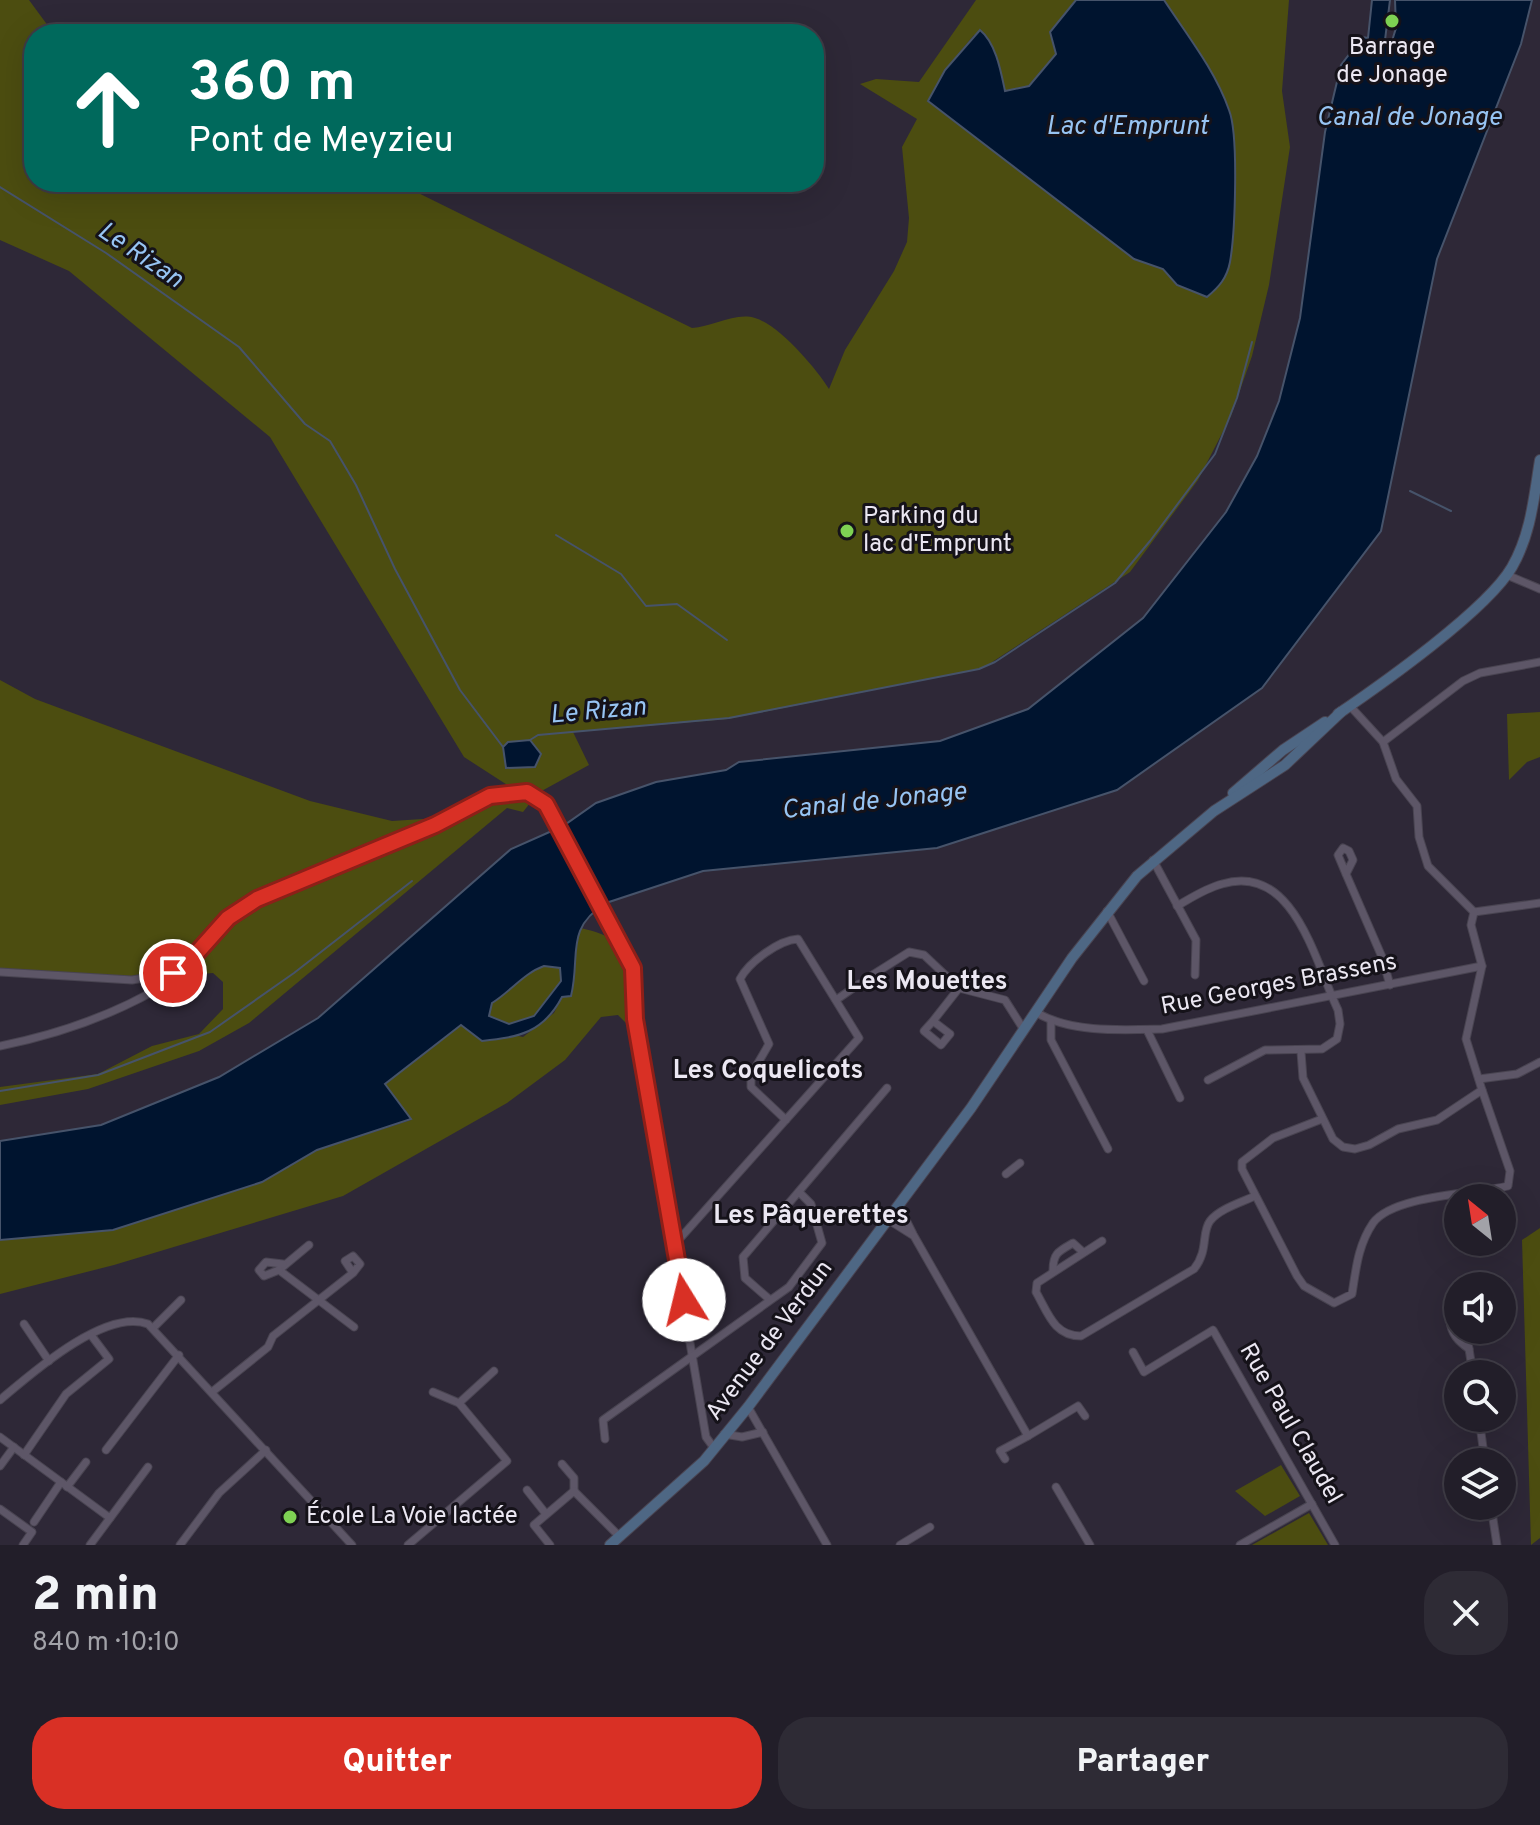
<!DOCTYPE html>
<html lang="fr">
<meta charset="utf-8">
<style>
body{margin:0;font-family:Overpass,sans-serif;background:#2e2b35;color:#f1f3f6;height:100vh;display:flex;flex-direction:column;font-size:30px;white-space:nowrap}
*{box-sizing:border-box;margin:0}
p{font-size:26px;color:#a2a2a8}
.icon{flex:none;width:44px;height:44px;fill:none;stroke:currentColor;stroke-width:2;stroke-linecap:round;stroke-linejoin:round}
.map{position:relative;height:1545px;overflow:hidden}
.drawer{display:flex;flex-direction:column;background:#221e29;flex:1}
.drawer>*{flex:none}
.banner{position:absolute;left:24px;top:24px;width:800px;height:168px;border-radius:32px;box-shadow:0 8px 32px #0002,0 0 0 2px #3f3c46;background:#00695c;color:#fff;overflow:hidden}
.needle{width:52px;rotate:330deg}
.fabs{position:absolute;left:1444px;top:1184px;display:grid;gap:16px}
.fabs a{display:grid;place-items:center;width:72px;height:72px;border-radius:50%;background:#221e29;box-shadow:0 8px 32px #0002,0 0 0 2px #3f3c46;font-size:40px}
.pin{position:absolute;display:grid;place-items:center;width:68px;height:68px;color:#fff;margin:-34px;border:4px solid #fff;border-radius:50%;box-shadow:0 2px 8px #0007}
.me{position:absolute;width:88px;margin:-44px;rotate:351deg;stroke-linejoin:round;filter:drop-shadow(0 0 6px #0008)}
.turn{display:flex;align-items:center;gap:28px;height:168px;padding:0 32px;font-size:36px}
.turn .icon{width:104px;height:104px;stroke-width:2.5}
.turn b{display:block;font-size:56px;line-height:68px}
.round{display:grid;place-items:center;flex:none;width:84px;height:84px;border-radius:32px;background:#2e2b35}
.overview{display:flex;align-items:center;justify-content:space-between;height:136px;padding:0 32px}
h1{font-size:48px;font-weight:800;line-height:60px}
.primary-button{display:flex;gap:16px;margin-top:auto;padding:16px 32px}
.primary-button a{flex:1;height:92px;border-radius:32px;background:#d93025;color:#fff;font-size:32px;font-weight:800;line-height:92px;text-align:center}
.primary-button a+a{background:#2e2b35;color:#f1f3f6}
.map>svg:first-child{display:block}
.green{fill:#4c4d10}
.water{fill:#00142f;stroke:#46536a;stroke-width:2;fill-rule:evenodd}
.lines{fill:none;stroke-linecap:round;stroke-linejoin:round}
.stream{stroke:#46536a;stroke-width:2}
.minor-casing{stroke:#494451;stroke-width:9}
.secondary-casing{stroke:#494451;stroke-width:12}
.minor{stroke:#5d5667;stroke-width:7}
.secondary{stroke:#4e6784;stroke-width:10}
.route-casing{stroke:#8d1f18;stroke-width:20}
.route{stroke:#d93025;stroke-width:14}
.poi-dot{fill:#7ed153;stroke:#151219;stroke-width:3}
.labels{text-anchor:middle;dominant-baseline:central;stroke-width:6;stroke-linejoin:round;paint-order:stroke}
.poi-label{font-size:24px;fill:#ebe7f2;stroke:#151219;text-anchor:start}
.street-label{font-size:24px;fill:#ebe7f2;stroke:#151219}
.water-label{font-size:26px;font-style:italic;fill:#97c4f3;stroke:#151219}
.neighbourhood-label{font-size:26px;font-weight:bold;fill:#ebe7f2;stroke:#151219}
</style>
<div class="map">
<svg width="1540" height="1545" viewBox="0 0 1540 1545">
<rect width="100%" height="100%" fill="#2e2837"/>
<g class="green">
<path d="M0,0H29L54,34H34V182H396L692,328C712,327 735,312 755,318C779,325 816,368 829,389L845,350L894,271L907,242L909,218L902,147L917,119L860,84L876,79L919,82L976,0H1076L1050,31L1056,54L1028,86L1005,91L986,35H974L945,70L928,101L1134,259L1163,269L1177,285L1230,112L1198,52L1164,0H1289L1282,91L1290,147L1269,285L1252,356L1231,416L1198,480L1130,572L983,668L728,719L573,732L589,765L538,793L523,812L507,808L249,1023L199,1051L88,1089L0,1105V1087L98,1074L152,1046L199,1034L223,1009V982L213,973L188,975V968L139,982L0,971V680L35,699L310,801L392,821L438,818L488,793L512,788L464,757L270,437L69,271L0,240Z"/>
<polygon points="1540,712 1540,757 1527,762 1509,780 1507,714"/>
<path d="M580,928C589,930 603,933 610,939C640,960 635,1017 638,1049L634,1048L627,1024L618,1015L601,1017L565,1060L507,1103L343,1196L114,1265L0,1294V1240L113,1230L262,1182L317,1150L411,1120L385,1084L462,1025L523,1037L554,1013L562,997Z"/>
<path d="M544,966L560,967L561,981L534,1016L509,1024L488,1016L492,1003C510,992 524,973 544,966Z"/>
<polygon points="1540,1228 1540,1538 1531,1545 1522,1240"/>
<polygon points="1281,1465 1300,1496 1265,1516 1235,1491"/>
<polygon points="1309,1513 1328,1545 1252,1545"/>
</g>
<g class="water">
<path d="M1076,0H1164C1187,35 1215,70 1229,110C1239,135 1235,234 1230,262C1227,278 1219,287 1207,297L1177,285L1163,269L1134,259L928,101L945,70L980,30C996,43 1001,72 1005,91L1029,86L1056,54L1050,32Z"/>
<path d="M1372,0H1390L1385,40L1392,41L1396,28L1395,0H1532L1521,44L1437,259L1381,531L1262,688L1117,790L937,848L703,871L606,903C564,929 581,956 571,996L562,997C543,1033 519,1037 482,1041L461,1025L385,1084L411,1119L317,1150L262,1182L113,1230L0,1240V1141L101,1125L219,1077L318,1018L511,849L563,826L596,803L656,782L726,770L739,762L940,741L1028,709L1143,618L1226,512L1257,456L1279,401L1300,318L1325,132L1341,65L1357,44L1356,36L1368,38ZM544,966L560,968L561,981L534,1016L509,1024L489,1016L492,1003C510,992 524,973 544,966Z"/>
<polygon points="530,740 541,754 535,767 506,768 503,747 508,742"/>
</g>
<g class="lines">
<g class="stream">
<polyline points="0,187 106,253 239,347 305,424 330,441 356,485 395,569 460,690 503,747"/>
<polyline points="1410,491 1451,511"/>
<polyline points="556,535 621,574 646,606 677,604 727,640"/>
<polyline points="530,740 538,735 729,718 979,669 995,662 1115,583 1150,541 1215,454 1237,398 1252,342"/>
<polyline points="0,1091 98,1075 210,1032 294,973 412,881"/>
</g>
<g class="minor-casing">
<g id="minor">
<polyline points="1507,575 1540,589"/>
<polyline points="1383,742 1463,681 1480,673 1540,662"/>
<polyline points="1153,860 1196,940 1195,975"/>
<polyline points="1346,874 1353,860 1349,851 1343,848 1338,855 1346,874 1382,957 1390,985"/>
<path d="M1177,906C1191,898 1206,888 1222,884C1294,862 1315,962 1338,1010L1340,1024L1337,1039L1322,1049L1265,1050L1208,1080"/>
<polyline points="1107,911 1144,981"/>
<polyline points="1474,912 1540,903"/>
<polyline points="0,972 132,980 173,973 186,965 228,918 257,899 435,825 490,796 527,792 546,804 633,968 635,1019 706,1437 714,1448"/>
<polyline points="866,979 909,952 924,955 959,988 1005,1000 1024,1030"/>
<polyline points="836,1000 859,984"/>
<path d="M1037,1013C1072,1033 1122,1030 1162,1029L1482,966"/>
<polyline points="933,1021 924,1031 941,1045 950,1034 933,1021 959,988"/>
<polyline points="1051,1022 1051,1040 1108,1149"/>
<polyline points="1147,1030 1180,1098"/>
<path d="M0,1046C60,1034 119,1013 171,981L173,973"/>
<polyline points="1301,1052 1303,1078 1333,1139 1343,1147 1355,1149 1369,1145 1398,1129 1437,1120 1482,1090 1466,1039 1482,966 1471,925 1474,912 1428,866 1419,837 1417,806 1396,779 1383,742 1350,706"/>
<polyline points="1479,1079 1517,1074 1540,1062"/>
<path d="M1322,1119L1273,1138L1242,1162V1169L1297,1276L1304,1286L1334,1303L1352,1294C1356,1269 1358,1245 1373,1223C1393,1195 1475,1194 1508,1186L1510,1171L1482,1090"/>
<polyline points="1006,1174 1020,1163"/>
<polyline points="895,1210 906,1220 913,1234"/>
<polyline points="887,1219 914,1236 1028,1436 1000,1451 1005,1459"/>
<path d="M1102,1241L1037,1283L1036,1292C1048,1313 1054,1336 1081,1336L1194,1269C1209,1250 1201,1233 1210,1221C1219,1209 1242,1202 1255,1196"/>
<path d="M675,1244L859,1038L798,939C779,940 749,962 740,979L769,1044L751,1075V1087L786,1120"/>
<polyline points="309,1245 279,1270 354,1327"/>
<polyline points="279,1270 264,1276 259,1270 266,1262 283,1264"/>
<path d="M1053,1270C1053,1253 1059,1251 1073,1243L1083,1252"/>
<polyline points="769,1299 745,1278 743,1257 887,1088"/>
<path d="M1458,1314L1450,1320C1451,1334 1458,1341 1469,1349"/>
<polyline points="24,1324 49,1361"/>
<polyline points="154,1327 181,1300"/>
<polyline points="1466,1330 1473,1374"/>
<polyline points="1133,1352 1144,1372 1213,1330 1335,1545"/>
<polyline points="212,1392 268,1347 273,1336 353,1273 360,1264 353,1256 345,1261 353,1273"/>
<polyline points="433,1392 459,1403"/>
<path d="M0,1400C32,1373 105,1308 148,1324L352,1545"/>
<polyline points="748,1407 827,1545"/>
<polyline points="1479,1418 1485,1462"/>
<polyline points="724,1434 742,1437 763,1432"/>
<polyline points="1028,1436 1078,1406 1085,1416"/>
<polyline points="0,1437 110,1518"/>
<polyline points="605,1439 603,1420 789,1287 822,1243 811,1204 800,1193"/>
<polyline points="106,1450 179,1355"/>
<polyline points="24,1455 66,1394 109,1359 91,1335"/>
<polyline points="562,1464 574,1478 574,1491"/>
<polyline points="0,1466 14,1447"/>
<polyline points="67,1487 86,1462"/>
<polyline points="1056,1487 1090,1545"/>
<polyline points="527,1490 546,1514"/>
<polyline points="1491,1506 1497,1545"/>
<polyline points="0,1509 32,1532 23,1545"/>
<polyline points="34,1522 61,1482"/>
<polyline points="90,1545 148,1467"/>
<polyline points="180,1545 219,1493 266,1450"/>
<polyline points="408,1545 507,1461 459,1403 494,1371"/>
<polyline points="550,1545 534,1525 574,1491 620,1537"/>
<polyline points="900,1545 930,1527"/>
<polyline points="1240,1545 1312,1504"/>
</g>
</g>
<g class="secondary-casing">
<g id="secondary">
<path d="M1338,714C1382,684 1487,610 1512,567C1531,534 1534,497 1540,460"/>
<polyline points="1233,793 1283,750 1325,722"/>
<polyline points="610,1545 704,1461 748,1407 971,1108 1072,958 1137,876 1214,811 1285,765 1341,712"/>
</g>
</g>
<use href="#minor" class="minor"/>
<use href="#secondary" class="secondary"/>
</g>
<g class="lines">
<g class="route-casing">
<polyline id="route" points="173,973 186,965 228,918 257,899 435,825 490,796 527,792 546,804 633,968 635,1019 684,1300"/>
</g>
<use href="#route" class="route"/>
</g>
<g class="poi-dot">
<circle cx="1392" cy="21" r="8"/>
<circle cx="847" cy="531" r="8"/>
<circle cx="290" cy="1517" r="8"/>
</g>
<g class="labels">
<g class="poi-label">
<text x="1392" y="48" text-anchor="middle">Barrage<tspan x="1392" dy="28">de Jonage</tspan></text>
<text x="863" y="517">Parking du<tspan x="863" dy="28">lac d'Emprunt</tspan></text>
<text x="306" y="1517">École La Voie lactée</text>
</g>
<g class="street-label">
<text transform="translate(1279 985) rotate(-11)">Rue Georges Brassens</text>
<text transform="translate(770 1341) rotate(-53)">Avenue de Verdun</text>
<text transform="translate(1290 1424) rotate(60)">Rue Paul Claudel</text>
</g>
<g class="water-label">
<text x="1409" y="118">Canal de Jonage</text>
<text x="1127" y="127">Lac d'Emprunt</text>
<text transform="translate(140 256) rotate(34)">Le Rizan</text>
<text transform="translate(598 712) rotate(-5)">Le Rizan</text>
<text transform="translate(874 802) rotate(-6)">Canal de Jonage</text>
</g>
<g class="neighbourhood-label">
<text x="927" y="982">Les Mouettes</text>
<text x="768" y="1071">Les Coquelicots</text>
<text x="811" y="1216">Les Pâquerettes</text>
</g>
</g>
</svg>
<div class="fabs">
<a><svg class="needle" viewBox="-14 -14 28 28"><path d="M0-13l5 13h-10z" fill="#e53935"/><path d="M0 13l5-13h-10z" fill="#a2a2a8"/></svg></a>
<a><svg class="icon" aria-label="sound" viewBox="0 0 24 24"><path d="M4 9h4l5-4v14l-5-4H4zM17 9q2 3 0 6"/></svg></a>
<a><svg class="icon" aria-label="search" viewBox="0 0 24 24"><circle cx="10" cy="10" r="6"/><path d="M15 15l6 6"/></svg></a>
<a><svg class="icon" aria-label="layers" viewBox="0 0 24 24"><path d="M12 4l9 5-9 5-9-5zM3 14l9 5 9-5"/></svg></a>
</div>
<div class="pin" style="left:173px;top:973px;background:#d93025"><svg class="icon" aria-label="arrive" viewBox="0 0 24 24"><path d="M6 21V4h12l-3 4 3 4H6"/></svg></div>
<svg class="me" style="left:684px;top:1300px" viewBox="-20 -20 40 40"><circle r="19" fill="#fff"/><path d="M0-13L10 11 0 6-10 11z" fill="#d93025"/></svg>
<div class="banner">
<div class="turn"><svg class="icon" aria-label="ahead" viewBox="0 0 24 24"><path d="M12 20V5M6 11l6-6 6 6"/></svg><div><b>360 m</b>Pont de Meyzieu</div></div>
</div>
</div>
<section class="drawer">
<div class="overview"><div><h1>2 min</h1><p>840 m · 10:10</p></div><a class="round"><svg class="icon" aria-label="close" viewBox="0 0 24 24"><path d="M6 6l12 12M18 6L6 18"/></svg></a></div>
<div class="primary-button"><a>Quitter</a><a>Partager</a></div>
</section>
